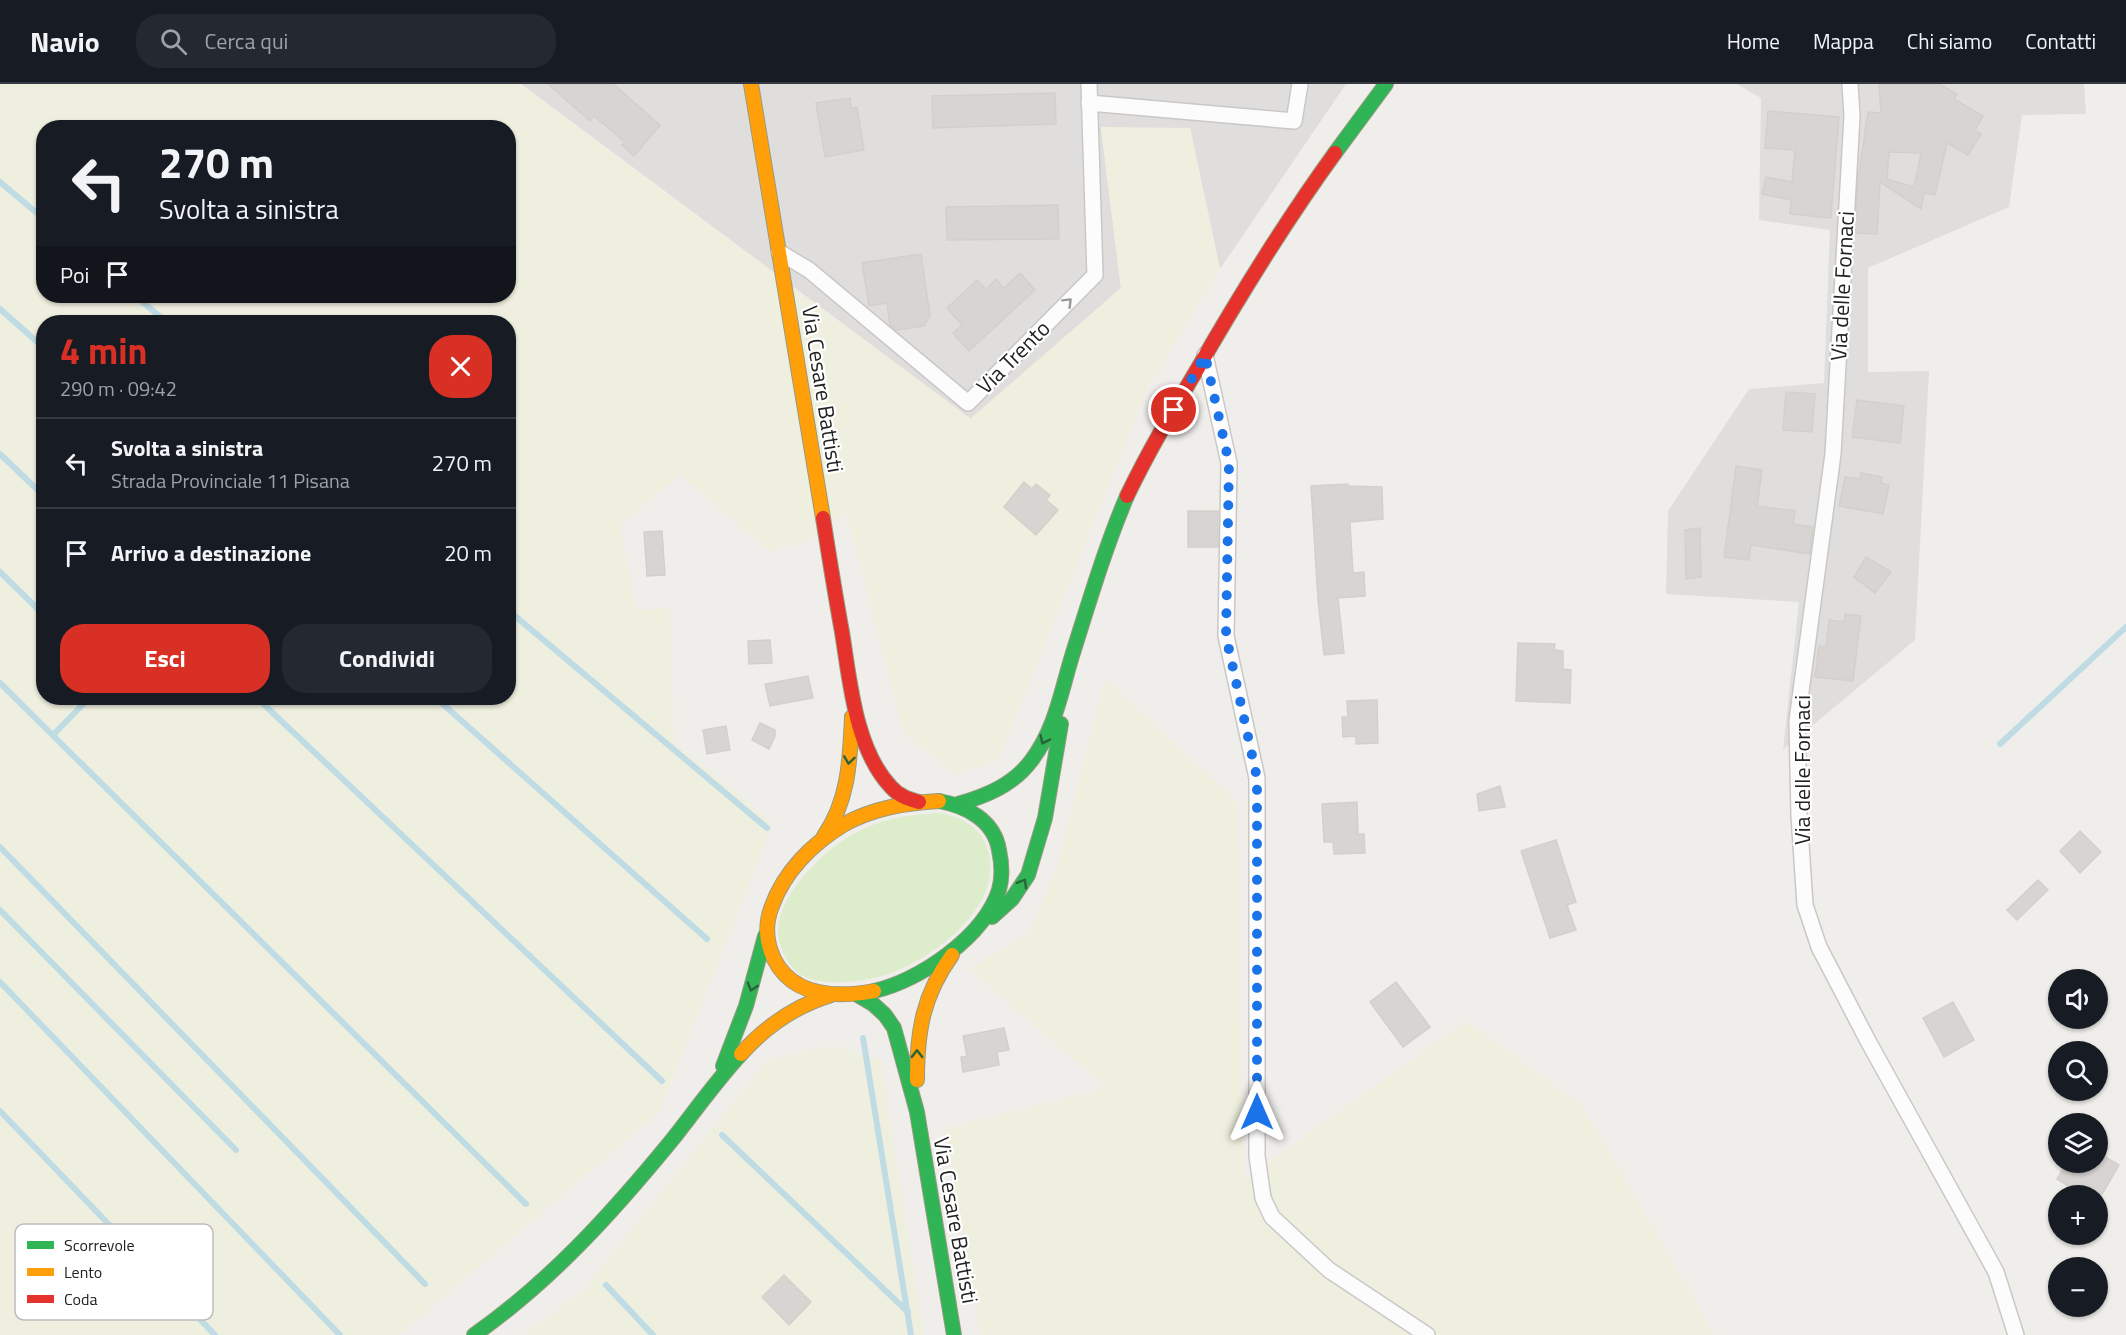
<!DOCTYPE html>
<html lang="it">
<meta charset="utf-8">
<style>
body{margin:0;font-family:"Titillium Web",sans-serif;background:#242831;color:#f1f3f6;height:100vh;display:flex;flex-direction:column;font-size:22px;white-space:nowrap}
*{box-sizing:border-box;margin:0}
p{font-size:20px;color:#9ea1a6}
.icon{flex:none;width:33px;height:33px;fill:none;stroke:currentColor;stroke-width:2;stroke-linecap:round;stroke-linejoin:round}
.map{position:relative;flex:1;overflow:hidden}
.sheet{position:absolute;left:36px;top:231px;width:480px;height:390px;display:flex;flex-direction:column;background:#171b24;border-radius:24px;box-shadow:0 2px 4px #0004}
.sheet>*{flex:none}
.top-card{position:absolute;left:36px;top:36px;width:480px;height:183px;border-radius:24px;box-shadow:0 2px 4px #0004;background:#171b24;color:#f1f3f6;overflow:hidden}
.controls{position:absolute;left:2048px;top:885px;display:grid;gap:12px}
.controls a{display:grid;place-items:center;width:60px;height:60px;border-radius:50%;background:#171b24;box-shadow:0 2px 4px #0004;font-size:30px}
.pin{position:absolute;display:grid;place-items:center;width:51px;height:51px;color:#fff;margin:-26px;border:3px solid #fff;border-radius:50%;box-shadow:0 2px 6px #0007}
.me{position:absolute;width:66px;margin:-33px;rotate:0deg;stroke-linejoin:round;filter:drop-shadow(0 0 4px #0008)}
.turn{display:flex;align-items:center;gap:21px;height:126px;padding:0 24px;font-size:27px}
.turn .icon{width:78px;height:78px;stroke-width:2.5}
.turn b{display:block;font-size:42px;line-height:51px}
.then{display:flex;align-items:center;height:57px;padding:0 24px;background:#0003;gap:12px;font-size:22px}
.round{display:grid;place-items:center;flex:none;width:63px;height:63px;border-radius:24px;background:#242831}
.head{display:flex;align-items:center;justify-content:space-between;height:102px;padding:0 24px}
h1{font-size:36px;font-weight:700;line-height:45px;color:#d93025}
.primary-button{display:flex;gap:12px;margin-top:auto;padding:12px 24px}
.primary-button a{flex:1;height:69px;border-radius:24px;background:#d93025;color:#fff;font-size:24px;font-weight:700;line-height:69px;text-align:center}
.primary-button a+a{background:#242831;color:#f1f3f6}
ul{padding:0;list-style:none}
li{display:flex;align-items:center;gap:18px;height:90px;padding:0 24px;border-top:2px solid #363941}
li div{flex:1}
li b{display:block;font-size:22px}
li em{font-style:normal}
header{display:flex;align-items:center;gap:36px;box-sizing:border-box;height:84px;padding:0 30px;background:#171b24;border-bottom:2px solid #363941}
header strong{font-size:28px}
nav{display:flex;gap:33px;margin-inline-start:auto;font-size:21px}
.search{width:420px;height:54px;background:#242831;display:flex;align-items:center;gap:15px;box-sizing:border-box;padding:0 21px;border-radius:24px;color:#9ea1a6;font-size:22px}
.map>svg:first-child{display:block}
.residential{fill:#dfdedc}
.farmland{fill:#efefdf;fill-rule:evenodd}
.grass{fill:#ddeccb}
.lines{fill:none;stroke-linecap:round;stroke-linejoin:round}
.stream{stroke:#bfdbe3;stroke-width:6}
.building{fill:#d7d4d2;stroke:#d3d0cc;stroke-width:1.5;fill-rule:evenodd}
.street-casing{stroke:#c9c8c7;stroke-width:18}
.fast-casing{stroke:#999a82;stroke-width:16}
.slow-casing{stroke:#999a82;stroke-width:16}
.jam-casing{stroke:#999a82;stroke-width:16}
.street{stroke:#fdfcfc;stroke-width:15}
.fast{stroke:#30b455;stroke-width:14}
.slow{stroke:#ff9f0a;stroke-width:14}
.jam{stroke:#e5322d;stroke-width:14}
.oneway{stroke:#9a9a9a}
.oneway2{stroke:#286439}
.route{stroke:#1a73e8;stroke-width:10;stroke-dasharray:0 18}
.labels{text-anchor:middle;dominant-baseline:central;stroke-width:4.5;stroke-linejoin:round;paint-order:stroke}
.street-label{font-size:22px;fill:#222;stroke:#fff}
.key{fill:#fff;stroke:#bdbdbd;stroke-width:1.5}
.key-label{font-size:16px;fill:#222}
</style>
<header>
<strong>Navio</strong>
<div class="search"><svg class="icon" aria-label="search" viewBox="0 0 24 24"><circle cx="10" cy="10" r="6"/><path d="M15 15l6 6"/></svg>Cerca qui</div>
<nav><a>Home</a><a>Mappa</a><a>Chi siamo</a><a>Contatti</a></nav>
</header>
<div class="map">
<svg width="2126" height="1251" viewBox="0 0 2126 1251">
<rect width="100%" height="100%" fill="#f0eeeb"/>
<g class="residential">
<polygon points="521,0 1346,0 1220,185 1190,44 1101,44 1121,204 971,335"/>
<polygon points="1737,0 2084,0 2086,30 2022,31 2009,123 1868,184 1868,288 1929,287 1915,556 1783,666 1799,518 1666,510 1668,427 1749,305 1824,299 1830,146 1759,136 1761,14"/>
</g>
<g class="farmland">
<path d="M0,0H521L970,335L1121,204L1101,43L1190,44L1220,185L1147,305L998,677L955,690L903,648L846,428L809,456L769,467L680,391L620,441L637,527L670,523L674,658L773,740L660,1027L399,1251H0ZM44,44H508V212H44ZM44,238H508V614H44Z"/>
<polygon points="1105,594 1237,718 1243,1096 1467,937 1584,1024 1715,1251 980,1251 945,1045 1107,1004 969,885 1029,849 1058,780"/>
<polygon points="832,962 881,976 924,1251 524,1251 583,1207 766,977"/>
</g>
<path class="grass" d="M939,729C960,732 980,742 987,764C1008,821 930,878 882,892C868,896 853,898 837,898C824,898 809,897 798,889C790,882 784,872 781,863C769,831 798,796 819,776C854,742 891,731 939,729Z"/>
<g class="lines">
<g class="stream">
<polyline points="0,98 44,135"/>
<polyline points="135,212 167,238"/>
<polyline points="0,225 44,264"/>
<polyline points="0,370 44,412"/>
<polyline points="0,488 44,531"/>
<polyline points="508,526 767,744"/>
<polyline points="0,599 526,1120"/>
<polyline points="257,614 662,997"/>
<polyline points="436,614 707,855"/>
<polyline points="53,651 89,614"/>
<polyline points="2000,660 2126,543"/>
<polyline points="0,763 425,1200"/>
<polyline points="0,826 236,1066"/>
<polyline points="0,898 340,1251"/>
<polyline points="863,954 911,1251"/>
<polyline points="0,1027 215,1251"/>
<polyline points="722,1051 908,1228"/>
<polyline points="606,1201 653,1251"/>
</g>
</g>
<g class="building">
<polygon points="548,0 613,0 660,41 634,72 622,61 625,58 594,32 590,37"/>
<path d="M1879,0H1939L1957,10L1954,15L1983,32L1975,46L1981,50L1968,71L1947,59L1935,111L1924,109L1921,125L1880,98L1877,150L1855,149L1858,96L1868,28L1881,29ZM1889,68L1921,69L1914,103L1887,95Z"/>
<polygon points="1055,9 1056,40 933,44 932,12"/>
<polygon points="850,14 851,24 857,23 864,66 825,73 816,19"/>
<polygon points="1768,27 1839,33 1831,134 1790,130 1791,116 1762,110 1766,93 1792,98 1795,66 1765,64"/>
<polygon points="1058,121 1059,155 947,156 946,123"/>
<polygon points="921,170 930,231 924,242 896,246 890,241 887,219 869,222 862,179"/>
<polygon points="1020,189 1035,206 969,267 953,249 962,241 947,224 977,196 986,205 996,195 1004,204"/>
<polygon points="1786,308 1815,310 1812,348 1783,346"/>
<polygon points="1857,316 1904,322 1900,359 1852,353"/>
<polygon points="1736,382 1762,386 1757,422 1795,427 1793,440 1813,443 1810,470 1751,461 1749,476 1724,473"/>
<polygon points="1861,389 1882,393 1881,399 1889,401 1883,430 1839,422 1845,393 1860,395"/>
<polygon points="1024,398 1032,405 1036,400 1050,411 1046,416 1058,426 1036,451 1004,423"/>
<polygon points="1348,400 1348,402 1382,403 1383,435 1350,438 1353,489 1364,488 1365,512 1338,514 1344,569 1324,571 1318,515 1311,402"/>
<rect x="1188" y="427" width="30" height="36"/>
<polygon points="1700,444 1701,493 1686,495 1685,446"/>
<polygon points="662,447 665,491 647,492 644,448"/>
<polygon points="1866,473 1891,488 1875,509 1854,493"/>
<polygon points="1845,530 1861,532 1853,597 1815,593 1819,562 1826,563 1829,536 1844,538"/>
<polygon points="770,556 772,579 749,580 748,557"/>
<polygon points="1518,559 1555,560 1554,566 1563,567 1563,585 1571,586 1570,619 1516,617"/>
<polygon points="808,592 813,614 770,622 765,600"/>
<polygon points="1377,616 1378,659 1356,660 1356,652 1343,653 1342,633 1348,633 1347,617"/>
<polygon points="760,639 775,646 775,652 769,665 752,656"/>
<polygon points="726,642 730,666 707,670 703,646"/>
<polygon points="1500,702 1505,723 1479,727 1477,710"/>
<polygon points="1357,718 1358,750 1364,750 1365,769 1334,770 1333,758 1324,758 1322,720"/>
<polygon points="2080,747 2101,768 2080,789 2060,767"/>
<polygon points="1556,756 1576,818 1567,821 1576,846 1550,854 1521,767"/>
<polygon points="2038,796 2048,806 2017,836 2007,826"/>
<polygon points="1396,898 1430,943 1403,963 1370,918"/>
<polygon points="1953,918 1974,956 1944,973 1923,934"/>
<polygon points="1004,944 1009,966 997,968 999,981 963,988 961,973 967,972 963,952"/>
<polygon points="2097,1068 2119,1081 2101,1112 2084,1112 2057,1095 2067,1078 2097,1078"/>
<polygon points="784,1191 811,1218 789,1241 762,1213"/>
</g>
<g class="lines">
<g class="street-casing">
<g id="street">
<polyline points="1850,0 1852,32 1833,370 1797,637 1799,731 1805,821 1819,863 1868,957 1996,1188 2016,1251"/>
<polyline points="1089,19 1294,37 1300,0"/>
<polyline points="779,168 809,186 968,319 1095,191 1089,0"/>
<polyline points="1205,271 1229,379 1226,552 1257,694 1257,1072 1263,1114 1272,1133 1329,1186 1427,1251"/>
</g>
</g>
<g class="fast-casing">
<g id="fast">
<polyline points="1335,69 1386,0"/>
<path d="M958,720C986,712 1013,701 1031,677C1055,646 1061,608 1072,572C1089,518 1105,464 1127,412"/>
<polyline points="992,833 1012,815 1028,791 1045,734 1061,640"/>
<path d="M874,907C919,897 984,853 999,806C1003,792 1002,780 999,766C994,736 966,722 939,717"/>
<polyline points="856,910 873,920 885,931 894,944 917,1028 954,1251"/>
<polyline points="723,982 746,922 765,852"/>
<path d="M474,1251C551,1197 613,1128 672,1056C695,1027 716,997 741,970"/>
</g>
</g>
<g class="slow-casing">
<g id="slow">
<polyline points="751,0 823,434"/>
<path d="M824,752C849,716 850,675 852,633"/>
<path d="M874,907C836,914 793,913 774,875C766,858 765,839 772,822C784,788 812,760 843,741C872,724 906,719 939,717"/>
<path d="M741,970C766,942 795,922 831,911"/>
<path d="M917,996C917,947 923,911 952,871"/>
</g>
</g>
<g class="jam-casing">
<g id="jam">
<path d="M1127,412C1148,368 1173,326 1198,284C1240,211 1285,138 1335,69"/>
<path d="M823,434C829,472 835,510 842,548C850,597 855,665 891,703C899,712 908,715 919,718"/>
</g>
</g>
<use href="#street" class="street"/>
<use href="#fast" class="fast"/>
<use href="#slow" class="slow"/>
<use href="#jam" class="jam"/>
</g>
<defs><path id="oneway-chevron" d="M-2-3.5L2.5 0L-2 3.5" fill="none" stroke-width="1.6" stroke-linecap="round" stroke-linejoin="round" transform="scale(1.5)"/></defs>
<use class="oneway" href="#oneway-chevron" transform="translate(1068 218) rotate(-45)"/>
<g class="oneway2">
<use href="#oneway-chevron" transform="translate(1044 656) rotate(115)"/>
<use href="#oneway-chevron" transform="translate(849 676) rotate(98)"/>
<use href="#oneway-chevron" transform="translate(1023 799) rotate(-60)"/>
<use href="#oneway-chevron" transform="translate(752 903) rotate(107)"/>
<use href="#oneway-chevron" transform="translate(917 970) rotate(-90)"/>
</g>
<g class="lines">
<polyline class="route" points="1174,326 1205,271 1229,379 1226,552 1257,694 1257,1028"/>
</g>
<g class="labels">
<g class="street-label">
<text transform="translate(1842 202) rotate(-87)">Via delle Fornaci</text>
<text transform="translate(1013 273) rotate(-45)">Via Trento</text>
<text transform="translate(823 305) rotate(81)">Via Cesare Battisti</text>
<text transform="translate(1802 686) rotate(-90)">Via delle Fornaci</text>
<text transform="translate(956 1136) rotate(80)">Via Cesare Battisti</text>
</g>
</g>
<rect x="15" y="1140" width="198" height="96" rx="9" class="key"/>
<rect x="27" y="1157" width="27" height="8" fill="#30b455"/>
<rect x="27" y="1184" width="27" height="8" fill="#ff9f0a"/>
<rect x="27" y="1211" width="27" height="8" fill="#e5322d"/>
<g class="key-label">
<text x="64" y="1167">Scorrevole</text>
<text x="64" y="1194">Lento</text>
<text x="64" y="1221">Coda</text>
</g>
</svg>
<div class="controls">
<a><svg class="icon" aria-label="sound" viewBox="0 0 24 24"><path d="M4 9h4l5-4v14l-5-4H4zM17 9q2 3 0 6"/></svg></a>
<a><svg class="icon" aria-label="search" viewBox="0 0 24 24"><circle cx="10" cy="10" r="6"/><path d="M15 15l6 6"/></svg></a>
<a><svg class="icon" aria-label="layers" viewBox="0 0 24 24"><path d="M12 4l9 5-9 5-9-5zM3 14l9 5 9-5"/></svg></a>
<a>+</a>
<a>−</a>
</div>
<div class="pin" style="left:1174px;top:326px;background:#d93025"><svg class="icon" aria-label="arrive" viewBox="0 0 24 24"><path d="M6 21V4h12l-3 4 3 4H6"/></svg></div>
<svg class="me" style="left:1257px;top:1028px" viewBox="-20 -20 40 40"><path d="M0-17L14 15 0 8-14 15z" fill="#1a73e8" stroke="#fff" stroke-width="4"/></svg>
<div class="top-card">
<div class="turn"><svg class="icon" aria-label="left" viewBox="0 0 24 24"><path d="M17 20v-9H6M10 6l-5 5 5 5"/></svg><div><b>270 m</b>Svolta a sinistra</div></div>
<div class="then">Poi<svg class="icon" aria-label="arrive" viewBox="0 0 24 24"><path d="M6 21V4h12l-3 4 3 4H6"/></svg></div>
</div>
<section class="sheet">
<div class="head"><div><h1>4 min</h1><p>290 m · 09:42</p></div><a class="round" style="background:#d93025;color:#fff"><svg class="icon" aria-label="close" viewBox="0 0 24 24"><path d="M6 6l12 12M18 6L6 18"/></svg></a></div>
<ul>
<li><svg class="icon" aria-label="left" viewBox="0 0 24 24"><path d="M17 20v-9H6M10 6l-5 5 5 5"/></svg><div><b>Svolta a sinistra</b><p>Strada Provinciale 11 Pisana</p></div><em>270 m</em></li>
<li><svg class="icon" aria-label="arrive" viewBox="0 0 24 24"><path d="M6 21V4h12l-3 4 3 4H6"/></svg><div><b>Arrivo a destinazione</b></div><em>20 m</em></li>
</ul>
<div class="primary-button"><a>Esci</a><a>Condividi</a></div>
</section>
</div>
